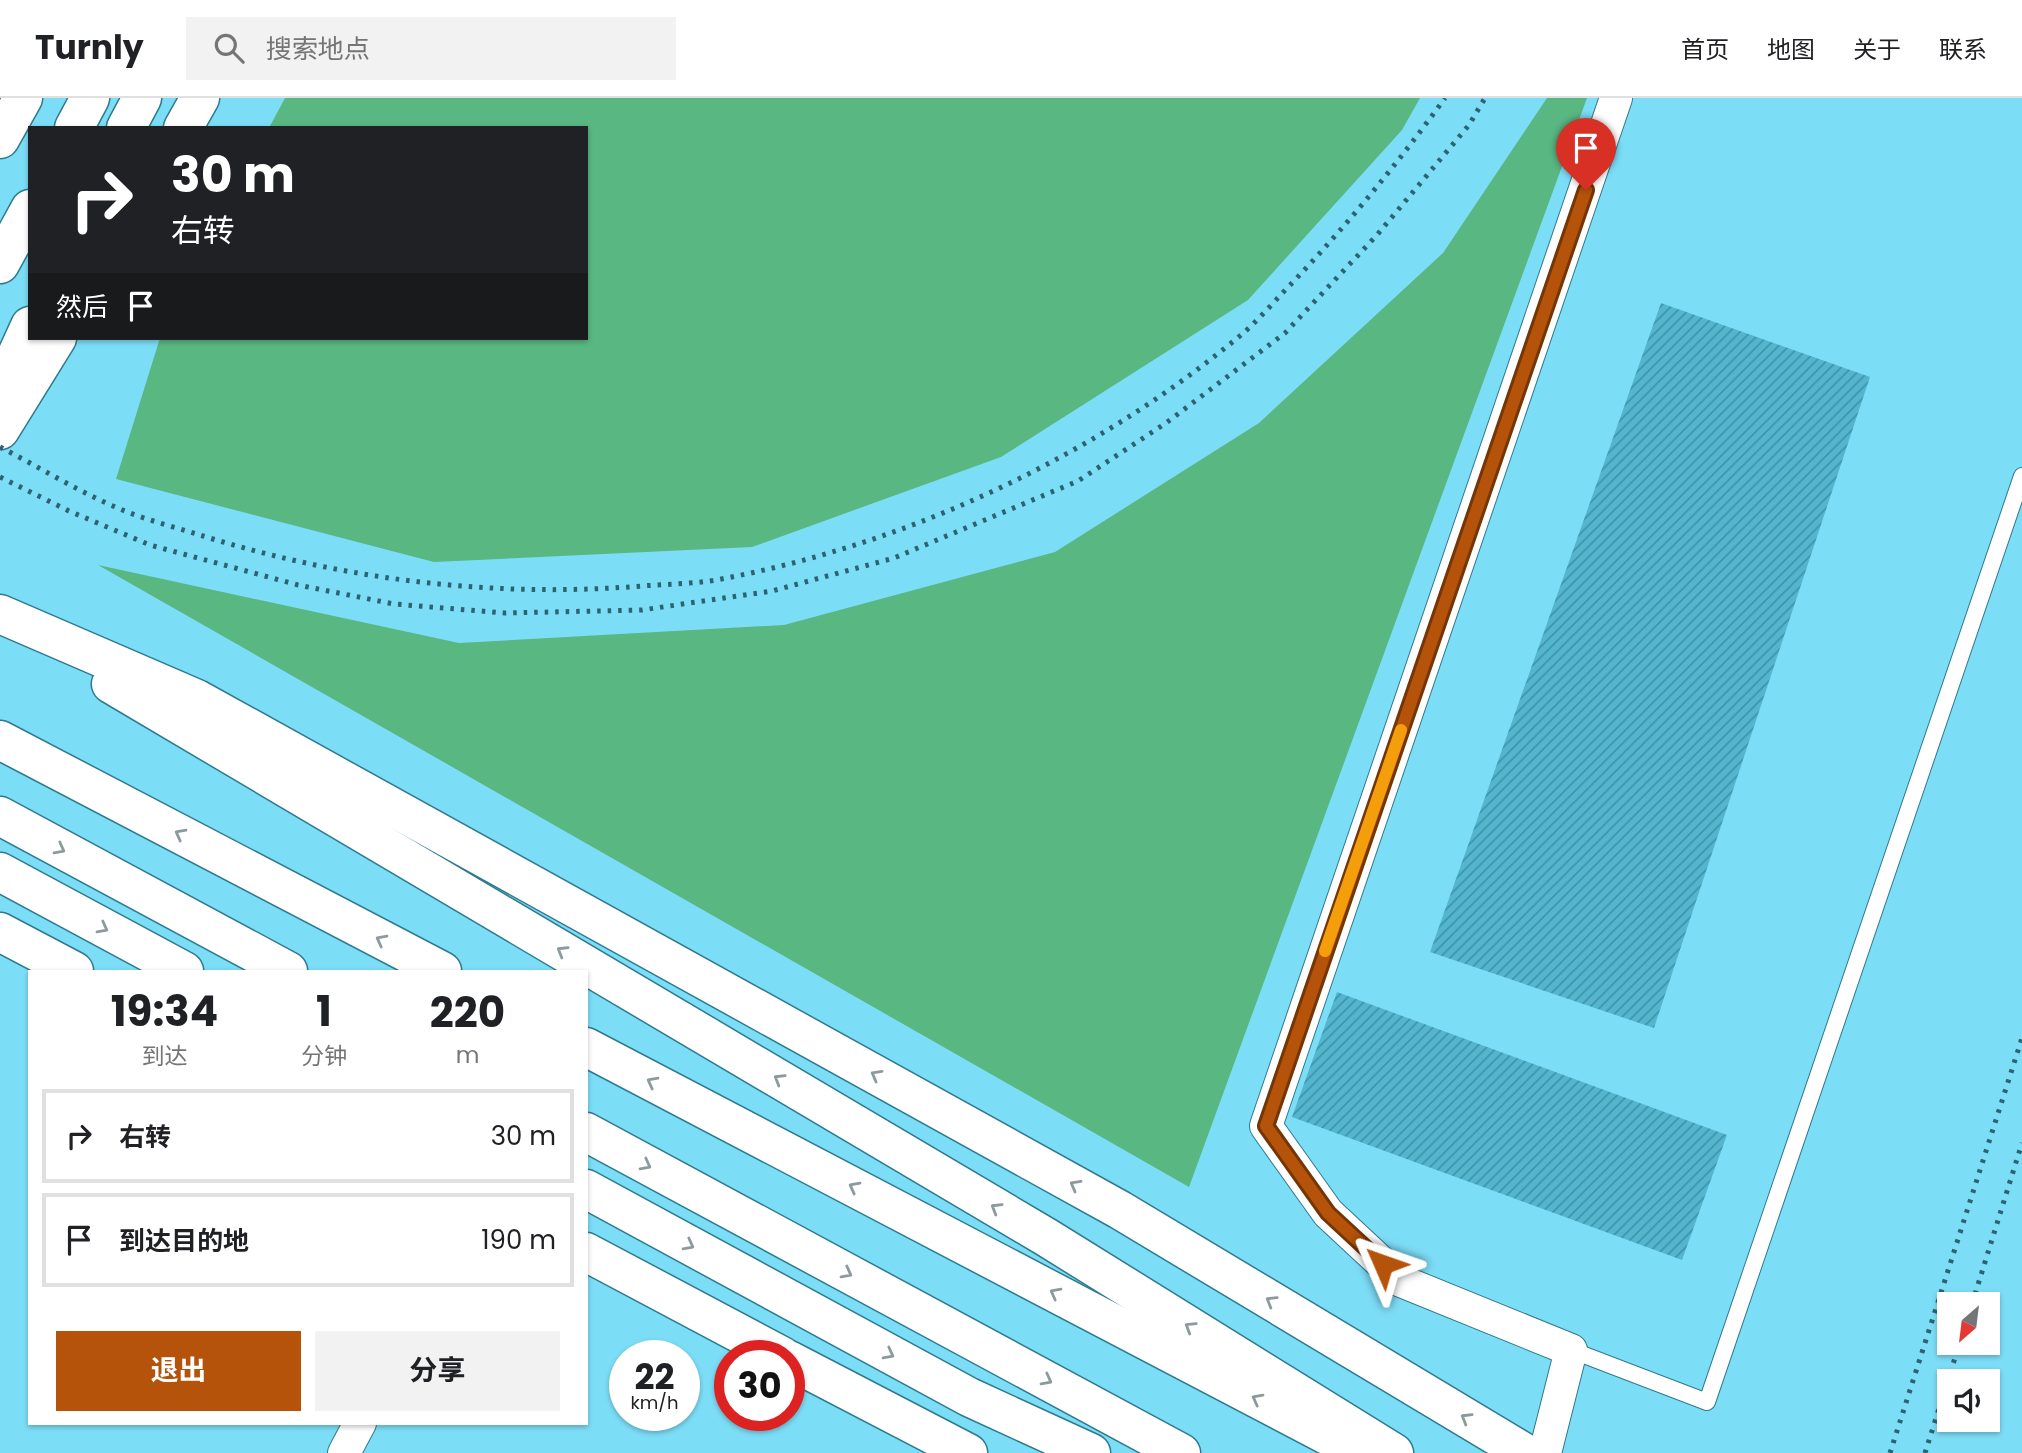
<!DOCTYPE html>
<html lang="zh">
<meta charset="utf-8">
<style>
body{margin:0;font-family:Poppins,"Noto Sans SC",sans-serif;background:#f2f2f2;color:#202124;height:100vh;display:flex;flex-direction:column;font-size:26px;white-space:nowrap}
*{box-sizing:border-box;margin:0}
p{font-size:23px;color:#757577}
.icon{flex:none;width:38px;height:38px;fill:none;stroke:currentColor;stroke-width:2;stroke-linecap:round;stroke-linejoin:round}
.map{position:relative;flex:1;overflow:hidden}
.side{position:absolute;left:28px;top:872px;width:560px;height:455px;display:flex;flex-direction:column;background:#fff;border-radius:0px;box-shadow:0 2px 5px #0004}
.side>*{flex:none}
.hud{position:absolute;left:28px;top:28px;width:560px;height:214px;border-radius:0px;box-shadow:0 2px 5px #0004;background:#202124;color:#fff;overflow:hidden}
.needle{width:46px;rotate:208deg}
.fabs{position:absolute;left:1937px;top:1194px;display:grid;gap:14px}
.fabs a{display:grid;place-items:center;width:63px;height:63px;border-radius:0px;background:#fff;box-shadow:0 2px 5px #0004;font-size:35px}
.speed{position:absolute;left:609px;top:1242px;display:flex;gap:14px;font-size:35px;font-weight:700;text-align:center}
.speed>*{display:grid;place-content:center;width:91px;height:91px;border-radius:50%;background:#fff;box-shadow:0 2px 5px #0004;line-height:1}
.speed small{font-size:18px;font-weight:400}
.speed .limit{border:10px solid #d22;background:#fff;color:#111}
.pin{position:absolute;display:grid;place-items:center;width:60px;height:60px;color:#fff;margin:-72px -30px;border-radius:50% 50% 50% 0;rotate:-45deg;box-shadow:0 0 7px #0007}
.pin .icon{rotate:45deg}
.me{position:absolute;width:77px;margin:-38px;rotate:313deg;stroke-linejoin:round;filter:drop-shadow(0 0 5px #0008)}
.turn{display:flex;align-items:center;gap:24px;height:147px;padding:0 28px;font-size:32px}
.turn .icon{width:91px;height:91px;stroke-width:2.5}
.turn b{display:block;font-size:49px;line-height:60px}
.then{display:flex;align-items:center;height:66px;padding:0 28px;background:#0003;gap:14px;font-size:26px}
.eta{display:flex;justify-content:space-evenly;align-items:center;height:119px;text-align:center}
.eta b{font-size:42px;font-weight:700;line-height:49px}
.primary-button{display:flex;gap:14px;margin-top:auto;padding:14px 28px}
.primary-button a{flex:1;height:80px;border-radius:0px;background:#b45309;color:#fff;font-size:28px;font-weight:700;line-height:80px;text-align:center}
.primary-button a+a{background:#f2f2f2;color:#202124}
ul{padding:0;list-style:none}
li{display:flex;align-items:center;gap:21px;height:94px;margin:0 14px 10px;padding:0 14px;border:4px solid #e0e0e0;border-radius:0px}
li div{flex:1}
li b{display:block;font-size:26px}
li em{font-style:normal}
header{display:flex;align-items:center;gap:42px;box-sizing:border-box;height:98px;padding:0 35px;background:#fff;border-bottom:2px solid #e0e0e0}
header strong{font-size:33px}
nav{display:flex;gap:38px;margin-inline-start:auto;font-size:24px}
.search{width:490px;height:63px;background:#f2f2f2;display:flex;align-items:center;gap:18px;box-sizing:border-box;padding:0 24px;border-radius:0px;color:#757577;font-size:26px}
.map>svg:first-child{display:block}
.grass{fill:#59b782}
.building{fill:url(#building-hatch)}
.lines{fill:none;stroke-linecap:round;stroke-linejoin:round}
.lane-casing{stroke:#2f7a8d;stroke-width:18}
.street-casing{stroke:#2f7a8d;stroke-width:34}
.secondary-casing{stroke:#2f7a8d;stroke-width:41}
.primary-casing{stroke:#2f7a8d;stroke-width:41}
.highway-casing{stroke:#2f7a8d;stroke-width:41}
.lane{stroke:#fff;stroke-width:16}
.street{stroke:#fff;stroke-width:32}
.secondary{stroke:#fff;stroke-width:38}
.primary{stroke:#fff;stroke-width:38}
.highway{stroke:#fff;stroke-width:38}
.rail{stroke:#2d6371;stroke-width:5;stroke-dasharray:3.5 7;stroke-linecap:butt}
.oneway{stroke:#8c9a9d}
.route-casing{stroke:#753606;stroke-width:18}
.route{stroke:#b45309;stroke-width:12}
.slow{stroke:#f59e0b;stroke-width:12}
</style>
<header>
<strong>Turnly</strong>
<div class="search"><svg class="icon" aria-label="search" viewBox="0 0 24 24"><circle cx="10" cy="10" r="6"/><path d="M15 15l6 6"/></svg>搜索地点</div>
<nav><a>首页</a><a>地图</a><a>关于</a><a>联系</a></nav>
</header>
<div class="map">
<svg width="2022" height="1355" viewBox="0 0 2022 1355">
<defs>
<pattern id="building-hatch" width="6" height="6" patternUnits="userSpaceOnUse" patternTransform="scale(1.75)"><rect width="6" height="6" fill="#53b6ce"/><path d="M-1 1l2-2M0 6l6-6M5 7l2-2" fill="none" stroke="#4293a7"/></pattern>
</defs>
<rect width="100%" height="100%" fill="#7cddf7"/>
<g class="grass">
<polygon points="285,0 1420,0 1402,32 1248,202 1001,359 752,449 434,464 116,381 160,240 586,240 586,30 269,30"/>
<polygon points="1547,0 1587,0 1189,1089 98,467 459,545 784,527 1055,454 1259,325 1443,155"/>
</g>
<g class="building">
<polygon points="1661,205 1870,279 1654,930 1430,854"/>
<polygon points="1337,894 1727,1037 1682,1162 1292,1019"/>
</g>
<g class="lines">
<g class="lane-casing">
<polyline id="lane" points="1571,1252 1707,1304 2022,378"/>
</g>
<g class="street-casing">
<g id="street">
<polyline points="344,1355 360,1325"/>
<polyline points="1545,1355 1571,1252 1401,1183 1328,1115 1266,1028 1616,0"/>
</g>
</g>
<g class="secondary-casing">
<g id="secondary">
<polyline points="0,516 197,601 1120,1112 1525,1355"/>
<polyline points="111,586 1046,1139 1394,1355"/>
<polyline points="0,774 184,873"/>
<polyline points="0,834 74,873"/>
<polyline points="586,1091 969,1299 1091,1355"/>
<polyline points="586,1154 782,1258"/>
<polyline points="789,1262 968,1355"/>
</g>
</g>
<g class="primary-casing">
<g id="primary">
<polyline points="183,30 200,0"/>
<polyline points="0,332 57,240"/>
</g>
</g>
<g class="highway-casing">
<g id="highway">
<polyline points="74,30 90,0"/>
<polyline points="126,30 142,0"/>
<polyline points="0,41 23,0"/>
<polyline points="0,166 30,111"/>
<polyline points="0,294 30,228"/>
<polyline points="0,642 442,873"/>
<polyline points="0,718 288,873"/>
<polyline points="586,949 1361,1355"/>
<polyline points="586,1034 1181,1355"/>
</g>
</g>
<use href="#lane" class="lane"/>
<use href="#street" class="street"/>
<use href="#secondary" class="secondary"/>
<use href="#primary" class="primary"/>
<use href="#highway" class="highway"/>
<g class="rail">
<path d="M0,349C41,370 82,396 125,413C150,423 178,430 203,438C346,482 493,500 642,488C667,486 692,486 716,482C906,447 1093,360 1241,237C1260,221 1276,201 1293,184C1348,126 1398,65 1445,0"/>
<polyline points="0,379 69,413 150,447 298,487 394,506 505,515 642,512 772,493 894,460 1078,383 1166,325 1285,235 1377,137 1469,27 1485,0"/>
<polyline points="1972,1206 2022,1045"/>
<polyline points="1890,1355 2022,940"/>
<polyline points="1925,1355 1960,1244"/>
</g>
</g>
<defs><path id="oneway-chevron" d="M-2-3.5L2.5 0L-2 3.5" fill="none" stroke-width="1.6" stroke-linecap="round" stroke-linejoin="round" transform="scale(1.75)"/></defs>
<g class="oneway">
<use href="#oneway-chevron" transform="translate(180 736) rotate(-152)"/>
<use href="#oneway-chevron" transform="translate(60 751) rotate(28)"/>
<use href="#oneway-chevron" transform="translate(103 830) rotate(28)"/>
<use href="#oneway-chevron" transform="translate(381 842) rotate(-152)"/>
<use href="#oneway-chevron" transform="translate(562 853) rotate(-149)"/>
<use href="#oneway-chevron" transform="translate(876 977) rotate(-151)"/>
<use href="#oneway-chevron" transform="translate(779 981) rotate(-149)"/>
<use href="#oneway-chevron" transform="translate(652 984) rotate(-152)"/>
<use href="#oneway-chevron" transform="translate(646 1067) rotate(28)"/>
<use href="#oneway-chevron" transform="translate(1075 1087) rotate(-151)"/>
<use href="#oneway-chevron" transform="translate(854 1089) rotate(-152)"/>
<use href="#oneway-chevron" transform="translate(996 1110) rotate(-149)"/>
<use href="#oneway-chevron" transform="translate(689 1147) rotate(28)"/>
<use href="#oneway-chevron" transform="translate(847 1175) rotate(28)"/>
<use href="#oneway-chevron" transform="translate(1055 1195) rotate(-152)"/>
<use href="#oneway-chevron" transform="translate(1271 1203) rotate(-149)"/>
<use href="#oneway-chevron" transform="translate(1190 1229) rotate(-148)"/>
<use href="#oneway-chevron" transform="translate(889 1256) rotate(28)"/>
<use href="#oneway-chevron" transform="translate(1047 1282) rotate(28)"/>
<use href="#oneway-chevron" transform="translate(1257 1301) rotate(-152)"/>
<use href="#oneway-chevron" transform="translate(1466 1320) rotate(-149)"/>
</g>
<g class="lines">
<g class="route-casing">
<polyline id="route" points="1383,1166 1328,1115 1266,1028 1586,92"/>
</g>
<use href="#route" class="route"/>
<polyline class="slow" points="1325,853 1401,632"/>
</g>
</svg>
<div class="fabs">
<a><svg class="needle" viewBox="-14 -14 28 28"><path d="M0-13l5 13h-10z" fill="#e53935"/><path d="M0 13l5-13h-10z" fill="#757577"/></svg></a>
<a><svg class="icon" aria-label="sound" viewBox="0 0 24 24"><path d="M4 9h4l5-4v14l-5-4H4zM17 9q2 3 0 6"/></svg></a>
</div>
<div class="speed"><div>22<small>km/h</small></div><div class="limit">30</div></div>
<div class="pin" style="left:1586px;top:92px;background:#d93025"><svg class="icon" aria-label="arrive" viewBox="0 0 24 24"><path d="M6 21V4h12l-3 4 3 4H6"/></svg></div>
<svg class="me" style="left:1383px;top:1166px" viewBox="-20 -20 40 40"><path d="M0-17L14 15 0 8-14 15z" fill="#b45309" stroke="#fff" stroke-width="4"/></svg>
<div class="hud">
<div class="turn"><svg class="icon" aria-label="right" viewBox="0 0 24 24"><path d="M7 20v-9h11M14 6l5 5-5 5"/></svg><div><b>30 m</b>右转</div></div>
<div class="then">然后<svg class="icon" aria-label="arrive" viewBox="0 0 24 24"><path d="M6 21V4h12l-3 4 3 4H6"/></svg></div>
</div>
<section class="side">
<div class="eta">
<div><b>19:34</b><p>到达</p></div>
<div><b>1</b><p>分钟</p></div>
<div><b>220</b><p>m</p></div>
</div>
<ul>
<li><svg class="icon" aria-label="right" viewBox="0 0 24 24"><path d="M7 20v-9h11M14 6l5 5-5 5"/></svg><div><b>右转</b></div><em>30 m</em></li>
<li><svg class="icon" aria-label="arrive" viewBox="0 0 24 24"><path d="M6 21V4h12l-3 4 3 4H6"/></svg><div><b>到达目的地</b></div><em>190 m</em></li>
</ul>
<div class="primary-button"><a>退出</a><a>分享</a></div>
</section>
</div>
